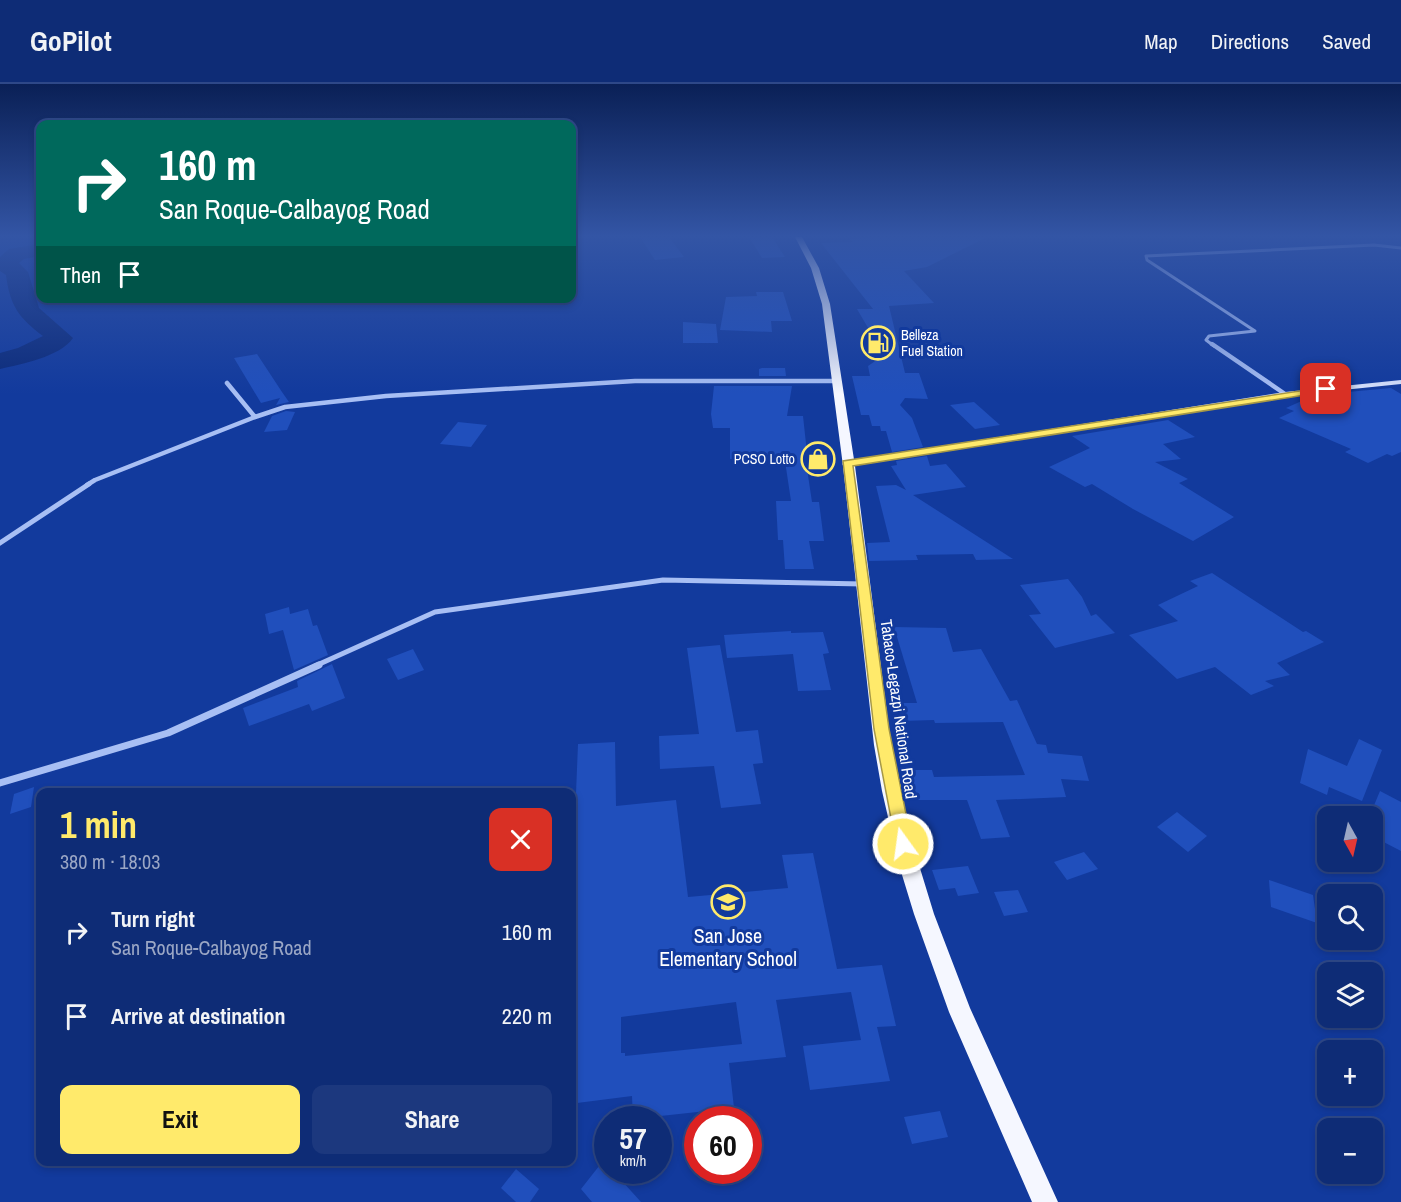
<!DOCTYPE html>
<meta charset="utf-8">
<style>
body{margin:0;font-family:"Archivo Narrow",sans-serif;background:#1c387e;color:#f1f3f6;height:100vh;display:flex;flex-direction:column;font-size:22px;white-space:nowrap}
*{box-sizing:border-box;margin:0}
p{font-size:20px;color:#9ba7c5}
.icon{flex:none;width:33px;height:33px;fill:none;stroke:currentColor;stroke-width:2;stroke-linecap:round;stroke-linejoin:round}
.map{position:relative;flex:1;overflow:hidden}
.panel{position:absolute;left:36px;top:704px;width:540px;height:378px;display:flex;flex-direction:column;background:#0e2c76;border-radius:12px;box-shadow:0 3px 9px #0003,0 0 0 2px #2e4888}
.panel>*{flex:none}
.guide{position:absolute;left:36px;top:36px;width:540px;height:183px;border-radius:12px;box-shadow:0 3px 9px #0003,0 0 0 2px #2e4888;background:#00695c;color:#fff;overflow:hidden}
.needle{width:39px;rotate:172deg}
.buttons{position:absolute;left:1317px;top:722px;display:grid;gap:12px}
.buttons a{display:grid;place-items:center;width:66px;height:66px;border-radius:12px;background:#0e2c76;box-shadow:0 3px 9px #0003,0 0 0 2px #2e4888;font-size:30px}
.speed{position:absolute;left:594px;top:1022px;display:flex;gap:12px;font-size:30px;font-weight:700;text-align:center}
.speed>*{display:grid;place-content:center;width:78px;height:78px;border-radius:50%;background:#0e2c76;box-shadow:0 3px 9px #0003,0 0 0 2px #2e4888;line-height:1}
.speed small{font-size:15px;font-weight:400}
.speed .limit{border:9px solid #d22;background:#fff;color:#111}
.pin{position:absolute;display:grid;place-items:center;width:51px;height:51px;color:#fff;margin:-26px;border-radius:12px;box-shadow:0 3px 9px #0006}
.me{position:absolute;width:66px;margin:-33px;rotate:346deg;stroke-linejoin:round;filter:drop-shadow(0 0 4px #0008)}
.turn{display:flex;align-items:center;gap:21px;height:126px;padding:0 24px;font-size:27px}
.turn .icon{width:78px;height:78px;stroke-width:2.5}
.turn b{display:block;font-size:42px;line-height:51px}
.then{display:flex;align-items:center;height:57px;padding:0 24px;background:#0003;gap:12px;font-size:22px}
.round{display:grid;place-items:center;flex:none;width:63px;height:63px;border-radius:12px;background:#1c387e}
.head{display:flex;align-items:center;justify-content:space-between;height:102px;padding:0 24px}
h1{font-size:36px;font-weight:800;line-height:45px;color:#ffea6b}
.primary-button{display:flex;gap:12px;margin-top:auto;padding:12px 24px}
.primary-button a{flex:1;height:69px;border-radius:12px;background:#ffea6b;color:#111;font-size:24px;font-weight:800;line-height:69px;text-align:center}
.primary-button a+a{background:#1c387e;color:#f1f3f6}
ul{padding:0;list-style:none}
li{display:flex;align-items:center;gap:18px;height:84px;padding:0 24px}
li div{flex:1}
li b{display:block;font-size:22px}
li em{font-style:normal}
header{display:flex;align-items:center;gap:36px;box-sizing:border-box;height:84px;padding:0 30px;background:#0e2c76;border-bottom:2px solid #2e4888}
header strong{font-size:28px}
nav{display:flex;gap:33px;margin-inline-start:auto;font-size:21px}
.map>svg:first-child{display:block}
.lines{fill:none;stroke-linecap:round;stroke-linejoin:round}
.river{fill:#0b2a79;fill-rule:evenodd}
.building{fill:#204fbc;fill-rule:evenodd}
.street-far3{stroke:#a8bff4;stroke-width:3}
.street-far2{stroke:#a8bff4;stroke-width:4.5}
.street-far1{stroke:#a8bff4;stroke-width:5}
.street{stroke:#a8bff4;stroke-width:7}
.secondary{fill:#d8e2fd;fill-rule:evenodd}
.primary{fill:#f5f7ff;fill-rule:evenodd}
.route{fill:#ffea6b;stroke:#a69846;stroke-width:1.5}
.labels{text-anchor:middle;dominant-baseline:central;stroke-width:6;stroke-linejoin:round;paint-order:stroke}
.far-poi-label{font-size:14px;fill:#fff;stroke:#123a9d;text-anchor:start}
.street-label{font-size:16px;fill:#fff;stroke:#123a9d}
.near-poi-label{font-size:20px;fill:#fff;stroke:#123a9d}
</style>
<header>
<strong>GoPilot</strong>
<nav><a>Map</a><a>Directions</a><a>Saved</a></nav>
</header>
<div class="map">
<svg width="1401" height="1118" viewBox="0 0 1401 1118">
<rect width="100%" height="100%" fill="#123a9d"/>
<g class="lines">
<path class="river" d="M40,160V172L24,175L19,179L28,188L39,224L73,254C60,273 21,280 0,285V269L18,264L43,252C19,234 10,222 6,191L0,187V173L9,165Z"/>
</g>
<g class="building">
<polygon points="640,153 669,153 684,173 655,176"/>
<polygon points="749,153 772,153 785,173 762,174"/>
<polygon points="875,153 987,153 927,183 904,187 934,219 889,222 905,289 919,289 928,315 905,314 900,321 912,334 923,363 892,368 886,347 881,347 880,342 872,342 869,331 861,331 852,292 870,292 868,282 884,271 857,225 873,225 821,159 853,158 850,155"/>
<polygon points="756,208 783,208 792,237 771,237 772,248 720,246 726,213 757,212"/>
<polygon points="683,238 716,240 718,259 683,259"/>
<polygon points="257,270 282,308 289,318 276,321 280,314 261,319 234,274"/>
<polygon points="762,284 785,284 786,292 759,292 759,285"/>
<polygon points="714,302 792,302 787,332 803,332 808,378 806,378 812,418 819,418 824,457 809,457 814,485 785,485 783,456 778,456 776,417 791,417 785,377 730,375 730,344 713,344 711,330"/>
<polygon points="1391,304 1401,310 1401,368 1392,372 1387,370 1368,379 1345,368 1351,365 1279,334 1294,327 1286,324 1315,311"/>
<polygon points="974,318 1000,341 975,345 950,321"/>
<polygon points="286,327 295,328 287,346 264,348 272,332"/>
<polygon points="1168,336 1195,353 1163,360 1181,375 1155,378 1188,395 1179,399 1234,433 1193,457 1133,425 1092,400 1085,403 1049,383 1090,364 1072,352"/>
<polygon points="458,338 487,341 471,363 440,360"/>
<polygon points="927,372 930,382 946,380 966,403 913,411 1013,475 976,476 973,470 916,471 918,476 869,477 867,459 890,458 876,402 896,401 906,406 891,382 897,381 896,377"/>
<polygon points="1212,489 1303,548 1306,547 1324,558 1277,579 1290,591 1265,597 1274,602 1251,611 1215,583 1177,595 1129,551 1178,537 1158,521 1198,502 1190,497"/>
<polygon points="1068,495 1082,513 1091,532 1096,530 1115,549 1055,564 1029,531 1041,530 1020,501"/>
<polygon points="289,523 290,530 308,525 313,542 317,541 328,571 294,586 283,546 269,550 265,530"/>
<polygon points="894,543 946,544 953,568 981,565 1010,617 1017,616 1037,660 1046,661 1048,669 1082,672 1089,697 1061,695 1066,713 996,716 1010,753 981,755 967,716 910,716 903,686 932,686 934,693 1025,691 1003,638 935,639 934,636 901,637 896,619 917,619"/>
<polygon points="791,547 791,549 823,548 829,569 823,570 831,606 798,607 793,570 727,574 724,551"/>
<polygon points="720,561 736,648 758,646 763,679 753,680 761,720 721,724 714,682 660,685 659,652 699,650 687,564"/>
<polygon points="413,565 424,586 398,596 387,575"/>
<polygon points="332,580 345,614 312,627 309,620 249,642 243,624 298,603 297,597"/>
<polygon points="1359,655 1382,666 1362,717 1329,703 1327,711 1300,699 1308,665 1347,682"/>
<path d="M615,658L616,722L676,716L688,813L788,804L782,771L813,769L837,885L882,881L896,942L877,943L890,997L810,1006L803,962L861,956L851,908L776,916L786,973L729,979L734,1024L633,1035L632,1012L577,1019V962H572L577,810H572V759H574L578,660ZM736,918L742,960L625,972V969H621V933Z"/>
<polygon points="34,703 31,723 10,730 14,710"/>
<polygon points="1380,707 1401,718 1401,767 1372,752 1372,732 1370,731"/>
<polygon points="1177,728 1207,752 1188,768 1157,743"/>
<polygon points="1084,768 1098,785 1067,796 1054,778"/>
<polygon points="968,782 979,809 958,812 955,804 939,806 932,786"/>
<polygon points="1269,796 1313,811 1317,839 1271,823"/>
<polygon points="1018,806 1028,828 1004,832 994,808"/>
<polygon points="940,1027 948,1053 912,1060 904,1033"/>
<polygon points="603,1077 608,1081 608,1086 612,1086 641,1118 592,1118 581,1105"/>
<polygon points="516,1085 539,1105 530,1118 516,1118 501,1104"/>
</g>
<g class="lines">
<polyline class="street-far3" points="1214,262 1206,256 1209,252 1255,247 1147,176 1146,172 1374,161 1401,164"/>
<g class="street-far2">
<polyline points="1212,260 1285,310"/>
<polyline points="227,299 255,333 285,323 386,312 635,297 836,297"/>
<polyline points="87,401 95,396 255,333"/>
</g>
<g class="street-far1">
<polyline points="0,459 89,400"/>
<polyline points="315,582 435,528 663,496 863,500"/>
</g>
<polyline class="street" points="0,699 168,649 319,581"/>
<polygon class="secondary" points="1401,296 1401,300 1285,312 847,383 842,380 847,377 1285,308"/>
<polygon class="primary" points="795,153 802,153 819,184 830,220 855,382 891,661 900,707 919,781 934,830 970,924 1058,1118 1032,1118 949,928 914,830 899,781 882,707 874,661 843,382 822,220 811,184"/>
</g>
<linearGradient id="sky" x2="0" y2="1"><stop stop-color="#0a2056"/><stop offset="0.49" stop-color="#3355a5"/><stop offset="1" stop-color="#3355a5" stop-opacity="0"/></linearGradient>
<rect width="1401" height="310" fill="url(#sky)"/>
<polygon class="route" points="1326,303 1330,303 1330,307 853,382 889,645 912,760 909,766 903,768 897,766 874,645 843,377"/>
<defs>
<g id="fuel-ring" transform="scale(1.725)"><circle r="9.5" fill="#123a9d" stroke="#ffea6b" stroke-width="1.5"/><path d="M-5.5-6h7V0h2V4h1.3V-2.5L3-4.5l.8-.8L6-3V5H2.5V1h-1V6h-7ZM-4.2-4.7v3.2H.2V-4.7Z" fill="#ffea6b"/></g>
<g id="shop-ring" transform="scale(1.725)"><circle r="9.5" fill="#123a9d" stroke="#ffea6b" stroke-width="1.5"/><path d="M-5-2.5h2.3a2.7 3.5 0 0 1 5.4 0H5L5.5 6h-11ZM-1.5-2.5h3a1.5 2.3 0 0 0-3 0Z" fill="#ffea6b"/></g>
<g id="school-ring" transform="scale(1.725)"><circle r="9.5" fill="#123a9d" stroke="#ffea6b" stroke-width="1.5"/><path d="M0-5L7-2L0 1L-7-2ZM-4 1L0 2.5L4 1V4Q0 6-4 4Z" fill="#ffea6b"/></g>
</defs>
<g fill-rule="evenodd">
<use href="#fuel-ring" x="878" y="259"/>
<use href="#shop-ring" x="818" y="375"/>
<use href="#school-ring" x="728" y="818"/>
</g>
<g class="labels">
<g class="far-poi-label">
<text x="901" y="251">Belleza<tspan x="901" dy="16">Fuel Station</tspan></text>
<text x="795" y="375" text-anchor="end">PCSO Lotto</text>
</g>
<g class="street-label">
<text transform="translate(899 625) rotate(82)">Tabaco-Legazpi National Road</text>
</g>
<g class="near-poi-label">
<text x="728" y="851">San Jose<tspan x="728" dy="23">Elementary School</tspan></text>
</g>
</g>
</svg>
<div class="buttons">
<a><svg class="needle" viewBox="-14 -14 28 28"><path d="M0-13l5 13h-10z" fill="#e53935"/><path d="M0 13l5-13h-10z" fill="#9ba7c5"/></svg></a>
<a><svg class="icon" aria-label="search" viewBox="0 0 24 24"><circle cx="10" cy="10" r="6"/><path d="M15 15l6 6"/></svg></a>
<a><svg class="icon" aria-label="layers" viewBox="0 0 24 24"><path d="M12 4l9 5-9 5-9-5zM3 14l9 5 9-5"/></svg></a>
<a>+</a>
<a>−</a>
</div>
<div class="speed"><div>57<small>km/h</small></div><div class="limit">60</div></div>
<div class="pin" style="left:1326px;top:305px;background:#d93025"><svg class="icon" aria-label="arrive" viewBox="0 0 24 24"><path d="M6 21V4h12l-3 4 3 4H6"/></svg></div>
<svg class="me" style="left:903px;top:760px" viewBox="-20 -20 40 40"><circle r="17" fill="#ffea6b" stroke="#fff" stroke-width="3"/><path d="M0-11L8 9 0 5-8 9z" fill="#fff"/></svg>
<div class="guide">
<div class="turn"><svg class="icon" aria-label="right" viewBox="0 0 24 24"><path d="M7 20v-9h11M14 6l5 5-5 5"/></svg><div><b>160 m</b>San Roque-Calbayog Road</div></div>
<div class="then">Then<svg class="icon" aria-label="arrive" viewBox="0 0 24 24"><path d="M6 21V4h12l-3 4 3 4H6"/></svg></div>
</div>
<section class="panel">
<div class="head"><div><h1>1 min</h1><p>380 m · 18:03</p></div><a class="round" style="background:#d93025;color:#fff"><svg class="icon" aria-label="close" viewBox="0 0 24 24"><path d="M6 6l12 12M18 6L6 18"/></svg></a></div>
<ul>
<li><svg class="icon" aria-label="right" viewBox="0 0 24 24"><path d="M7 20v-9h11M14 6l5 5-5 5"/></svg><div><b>Turn right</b><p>San Roque-Calbayog Road</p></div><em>160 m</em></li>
<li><svg class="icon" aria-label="arrive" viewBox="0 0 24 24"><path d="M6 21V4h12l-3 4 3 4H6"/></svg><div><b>Arrive at destination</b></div><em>220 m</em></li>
</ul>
<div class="primary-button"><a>Exit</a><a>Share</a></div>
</section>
</div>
